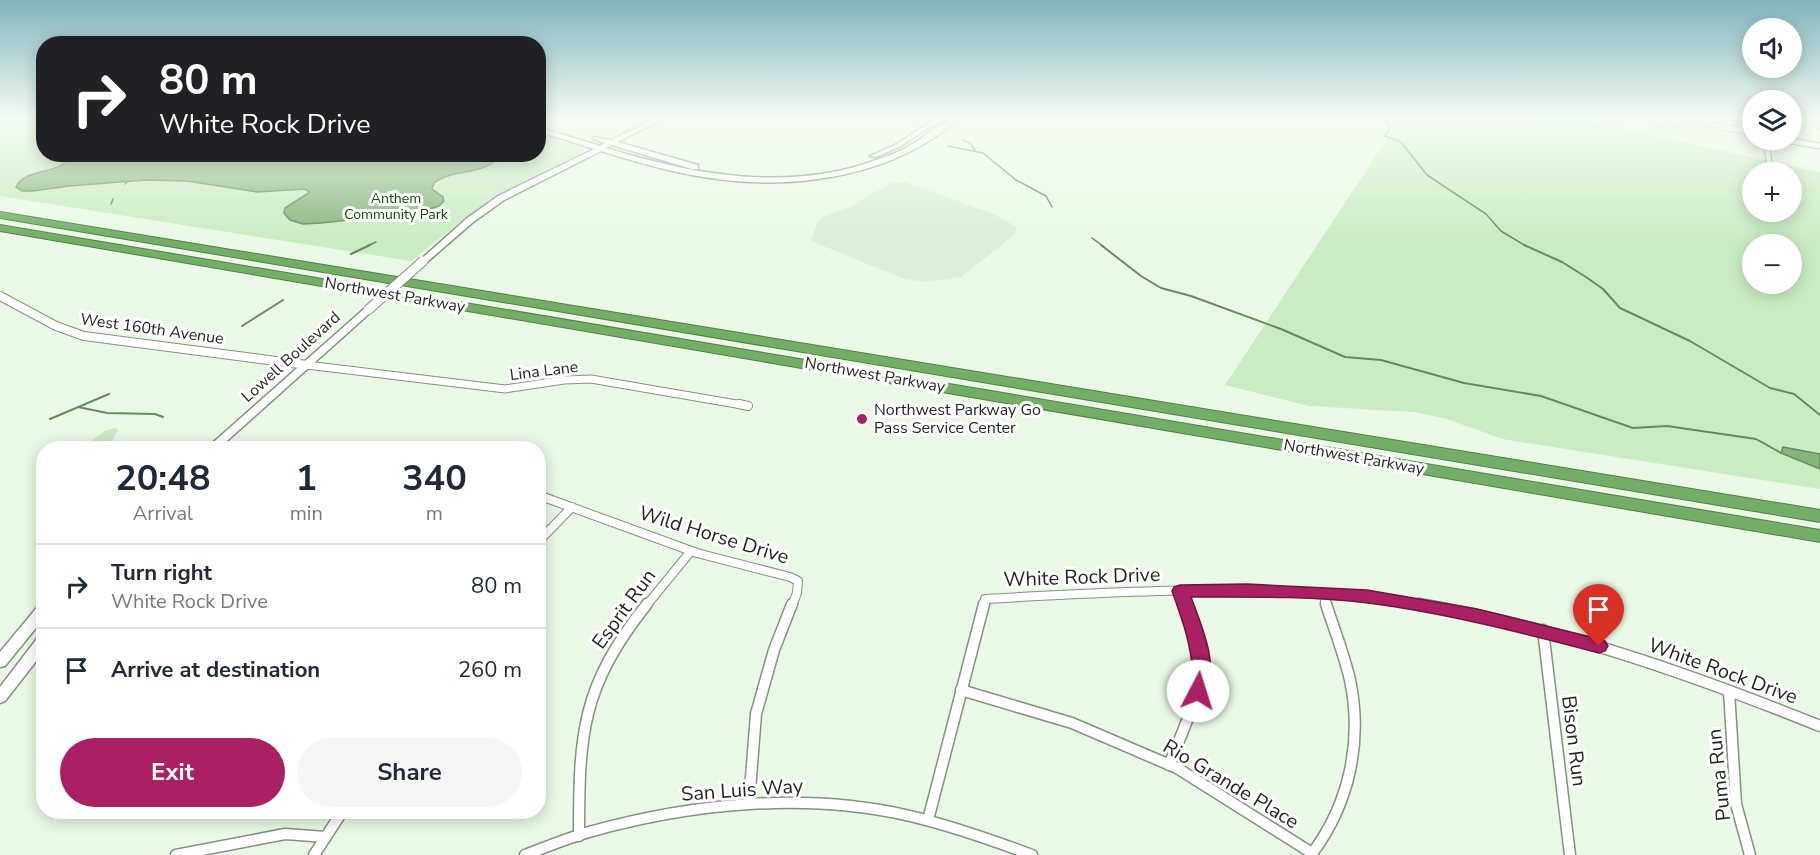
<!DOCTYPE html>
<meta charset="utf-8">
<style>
body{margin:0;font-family:"Nunito Sans",sans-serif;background:#f6f6f7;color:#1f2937;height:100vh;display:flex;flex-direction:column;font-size:22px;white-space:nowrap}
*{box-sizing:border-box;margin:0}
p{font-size:20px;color:#747a83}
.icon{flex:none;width:33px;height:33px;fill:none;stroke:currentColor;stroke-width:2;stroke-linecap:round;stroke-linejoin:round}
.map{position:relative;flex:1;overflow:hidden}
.drawer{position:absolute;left:36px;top:441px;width:510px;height:378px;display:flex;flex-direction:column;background:#fff;border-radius:24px;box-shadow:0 3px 15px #0003}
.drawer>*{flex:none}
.guide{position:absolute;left:36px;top:36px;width:510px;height:126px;border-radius:24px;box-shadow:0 3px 15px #0003;background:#202124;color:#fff;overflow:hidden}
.fabs{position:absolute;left:1742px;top:18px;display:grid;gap:12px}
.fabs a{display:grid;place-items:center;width:60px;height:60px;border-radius:50%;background:#fff;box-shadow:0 3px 15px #0003;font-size:30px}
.pin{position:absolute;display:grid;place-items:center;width:51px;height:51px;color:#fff;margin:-62px -26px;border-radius:50% 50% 50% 0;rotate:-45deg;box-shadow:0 0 6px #0007}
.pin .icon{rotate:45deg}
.me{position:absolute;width:66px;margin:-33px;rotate:5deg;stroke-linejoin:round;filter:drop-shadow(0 0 4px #0008)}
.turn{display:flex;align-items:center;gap:21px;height:126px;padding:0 24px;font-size:27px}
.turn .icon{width:78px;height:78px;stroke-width:2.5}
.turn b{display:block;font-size:42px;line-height:51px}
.eta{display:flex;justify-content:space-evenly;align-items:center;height:102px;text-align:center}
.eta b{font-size:36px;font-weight:700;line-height:42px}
.action{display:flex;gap:12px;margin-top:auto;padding:12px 24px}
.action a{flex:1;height:69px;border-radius:36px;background:#ab2062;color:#fff;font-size:24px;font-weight:700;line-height:69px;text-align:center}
.action a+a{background:#f6f6f7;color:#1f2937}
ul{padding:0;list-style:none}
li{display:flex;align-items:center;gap:18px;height:84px;padding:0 24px;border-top:2px solid #e0e1e3}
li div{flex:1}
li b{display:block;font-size:22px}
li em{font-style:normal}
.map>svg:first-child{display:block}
.built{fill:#dbf0d6}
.green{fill:#caecc3;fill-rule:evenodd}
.water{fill:#88b57e;stroke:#688a61;stroke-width:1.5}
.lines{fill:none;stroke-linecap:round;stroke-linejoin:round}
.stream-far1{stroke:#688a61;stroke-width:1.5}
.stream{stroke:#688a61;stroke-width:2}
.minor-far3-casing{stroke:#849281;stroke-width:7}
.minor-far2-casing{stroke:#849281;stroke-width:9}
.minor-far1-casing{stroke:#849281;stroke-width:10}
.minor-casing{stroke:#849281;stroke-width:13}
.tertiary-casing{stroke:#849281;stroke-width:10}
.secondary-casing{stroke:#849281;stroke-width:3}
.motorway-casing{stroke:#557e4c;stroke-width:2}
.minor-far3{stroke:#fff;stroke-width:5}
.minor-far2{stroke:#fff;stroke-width:7}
.minor-far1{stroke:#fff;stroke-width:8}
.minor{stroke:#fff;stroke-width:10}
.tertiary{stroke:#fff;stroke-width:8}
.secondary{fill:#fff;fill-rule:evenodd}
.motorway{fill:#72ae65;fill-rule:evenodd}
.secondary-bridge-casing{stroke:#849281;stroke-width:11;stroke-linecap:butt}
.secondary-bridge{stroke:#fff;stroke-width:9}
.route{fill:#ab2062;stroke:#6f1540;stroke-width:1.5}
.poi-dot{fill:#ab2062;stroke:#fff;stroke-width:2}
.labels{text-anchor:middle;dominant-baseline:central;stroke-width:6;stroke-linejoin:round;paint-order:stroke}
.far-park-label{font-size:14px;fill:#0f4c00;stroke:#fff}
.street-label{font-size:16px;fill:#1e241d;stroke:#fff}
.poi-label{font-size:16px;fill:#1e241d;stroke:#fff;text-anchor:start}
.near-street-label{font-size:20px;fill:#1e241d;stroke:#fff}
</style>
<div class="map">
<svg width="1820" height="855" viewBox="0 0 1820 855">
<rect width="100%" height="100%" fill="#e9f9e5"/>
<polygon class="built" points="905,182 991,213 1017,227 1014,235 961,277 925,282 902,278 811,241 817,223 824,216 849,207 891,183"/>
<g class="green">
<polygon points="0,118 43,118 44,154 538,154 539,133 585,149 583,152 490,199 411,261 0,196"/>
<path d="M1401,118C1438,118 1474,118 1510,118C1528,118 1547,116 1565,118C1652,132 1734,155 1820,172V489L1502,439L1447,419L1414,412L1309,406L1225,385ZM1752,172H1791V212H1752ZM1752,244H1791V284H1752Z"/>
<polygon points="115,428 118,430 109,448 93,448 91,441 105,431"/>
</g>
<g class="water">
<path d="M498,154L499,157C483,176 453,168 434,183L432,189L443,197L444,201L439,206L416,213L321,223L303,224L290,220L284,213L285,208L310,192L305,189L257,192L187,181L146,180L69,186L33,191H22L16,187C24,169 54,174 67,161L52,155Z"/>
<polygon points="1783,447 1820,454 1820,469 1781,453"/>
</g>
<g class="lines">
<g class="stream-far1">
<polyline points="1382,118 1390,127 1385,136 1401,142 1427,175 1486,214 1501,231 1526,246"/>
<polyline points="963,140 970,143 975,150"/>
<polyline points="948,146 983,153 1016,180 1046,196 1052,207"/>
<polyline points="125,184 128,181"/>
<polyline points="111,204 113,199"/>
<polyline points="432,208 436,217"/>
<polyline points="1092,238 1103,246"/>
<polyline points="367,246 376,242"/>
</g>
<g class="stream">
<polyline points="1101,245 1141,276 1161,288 1191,296 1281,329 1345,357 1381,360 1464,383 1541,396 1633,428 1667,426 1756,439 1781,453"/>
<polyline points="1524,245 1562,262 1586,277 1603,289 1620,308 1690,341 1770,388 1794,394 1820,415"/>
<polyline points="351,254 370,245"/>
<polyline points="242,326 283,300"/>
<polyline points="78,407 107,413 155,414 163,417"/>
<polyline points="50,419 109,394"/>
</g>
<g class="minor-far3-casing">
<g id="minor-far3">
<polyline points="1646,118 1674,123 1689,118"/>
<polyline points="1811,118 1820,126"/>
<polyline points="1689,119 1752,133"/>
<polyline points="1766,140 1769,161"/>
<polyline points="1785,140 1820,146"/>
</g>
</g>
<g class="minor-far2-casing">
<polyline id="minor-far2" points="307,365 505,389 564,380 591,379 748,406"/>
</g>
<g class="minor-far1-casing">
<g id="minor-far1">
<polyline points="739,404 748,406"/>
<polyline points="538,495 697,553 790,577 798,581 797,593 792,606"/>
<polyline points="538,542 572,507"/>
<polyline points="1180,591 1185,606"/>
<polyline points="1323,594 1327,606"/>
<polyline points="646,606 691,551"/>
<path d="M983,606L985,599C1133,591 1281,581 1428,606"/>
</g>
</g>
<g class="minor-casing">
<g id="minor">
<path d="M1419,604C1560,628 1688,673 1820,726"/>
<polyline points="1543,630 1570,855"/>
<polyline points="961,690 1072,723 1177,768 1312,853"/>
<polyline points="1729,691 1736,804 1750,855"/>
<path d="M1169,765C1195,701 1212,673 1184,604"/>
<polyline points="749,803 756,714 774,650 792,604"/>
<polyline points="928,820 984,604"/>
<path d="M579,836C579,734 581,687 647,604"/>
<polyline points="176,855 285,834 326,837"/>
<polyline points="314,855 342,812"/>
<path d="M525,855C546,847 568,838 589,832C692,803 805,792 910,816C952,826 992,840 1032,855"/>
<path d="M1311,855C1349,805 1363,742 1350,680C1344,654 1334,629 1326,604"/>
</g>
</g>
<g class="tertiary-casing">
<polyline id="tertiary" points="0,296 56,326 84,336 307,365"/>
</g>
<g class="secondary-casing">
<g id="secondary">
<path d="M656,118H664L618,142L698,165V169H692L612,145L606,148C694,175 790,193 879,159C892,155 905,149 916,142C929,134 944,118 959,118C896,176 798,190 717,179C677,174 639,163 601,151L504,200L472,223L426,263H420L419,261L466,219L498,196L594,149L538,131V127L600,146L605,143L593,139V137L611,140Z"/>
<polygon points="937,118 944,118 899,147 876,157 870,156 895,145"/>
<polygon points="368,307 371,308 372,310 371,312 219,448 208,448 209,446 365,308"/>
<polygon points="44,603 44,618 5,666 0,667 0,652 39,605"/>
<polygon points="44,635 44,651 5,701 0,703 0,687 39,636"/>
</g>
</g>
<g class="motorway-casing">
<g id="motorway">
<polygon points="0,212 1820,510 1820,522 0,218"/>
<polygon points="0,225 1820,530 1820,542 0,231"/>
</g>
</g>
<use href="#minor-far3" class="minor-far3"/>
<use href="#minor-far2" class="minor-far2"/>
<use href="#minor-far1" class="minor-far1"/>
<use href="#minor" class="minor"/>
<use href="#tertiary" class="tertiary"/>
<use href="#secondary" class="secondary"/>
<use href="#motorway" class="motorway"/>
<g class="secondary-bridge-casing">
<polyline id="secondary-bridge" points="368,310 423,261"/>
</g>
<use href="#secondary-bridge" class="secondary-bridge"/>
</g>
<linearGradient id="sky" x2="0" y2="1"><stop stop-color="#81b4be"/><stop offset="0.5" stop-color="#f5fcf3"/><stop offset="1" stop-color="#f5fcf3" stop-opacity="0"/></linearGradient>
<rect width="1820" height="238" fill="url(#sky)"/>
<path class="route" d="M1247,584L1367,590L1477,609L1599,639L1605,641L1608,646L1605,651L1599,653C1523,633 1446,613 1368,603C1310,596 1249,597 1191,597C1202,627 1220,666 1205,697L1198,699L1192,697C1187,686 1194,675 1192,664C1189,638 1181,616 1172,591L1174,587L1180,585Z"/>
<circle class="poi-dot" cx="862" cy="419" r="6"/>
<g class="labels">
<g class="far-park-label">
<text x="396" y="198">Anthem<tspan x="396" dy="16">Community Park</tspan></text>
</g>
<g class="street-label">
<text transform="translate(395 295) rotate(10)">Northwest Parkway</text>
<text transform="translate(152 329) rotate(8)">West 160th Avenue</text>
<text transform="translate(291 357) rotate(-42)">Lowell Boulevard</text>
<text transform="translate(544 371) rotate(-7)">Lina Lane</text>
<text transform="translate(875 375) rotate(10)">Northwest Parkway</text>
<text transform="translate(1354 457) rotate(10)">Northwest Parkway</text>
</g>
<g class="poi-label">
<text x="874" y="410">Northwest Parkway Go<tspan x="874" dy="18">Pass Service Center</tspan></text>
</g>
<g class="near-street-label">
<text transform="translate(714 535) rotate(17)">Wild Horse Drive</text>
<text transform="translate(1082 577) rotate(-2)">White Rock Drive</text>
<text transform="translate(624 609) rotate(-54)">Esprit Run</text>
<text transform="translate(1723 671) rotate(20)">White Rock Drive</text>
<text transform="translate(1574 741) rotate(83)">Bison Run</text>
<text transform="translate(1719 775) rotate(-96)">Puma Run</text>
<text transform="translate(1231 784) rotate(31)">Rio Grande Place</text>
<text transform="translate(742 790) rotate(-4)">San Luis Way</text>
</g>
</g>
</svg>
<div class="fabs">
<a><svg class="icon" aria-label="sound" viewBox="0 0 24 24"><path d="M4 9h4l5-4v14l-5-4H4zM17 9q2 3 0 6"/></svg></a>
<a><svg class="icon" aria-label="layers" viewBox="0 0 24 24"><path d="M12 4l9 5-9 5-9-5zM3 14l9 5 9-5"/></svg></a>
<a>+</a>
<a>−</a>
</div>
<div class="pin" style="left:1599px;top:646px;background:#d93025"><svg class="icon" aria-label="arrive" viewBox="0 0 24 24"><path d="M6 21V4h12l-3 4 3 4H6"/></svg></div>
<svg class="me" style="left:1198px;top:691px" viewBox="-20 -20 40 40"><circle r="19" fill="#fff"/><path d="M0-13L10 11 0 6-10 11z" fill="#ab2062"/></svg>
<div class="guide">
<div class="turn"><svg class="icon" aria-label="right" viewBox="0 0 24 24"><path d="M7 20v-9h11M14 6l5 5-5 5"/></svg><div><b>80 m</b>White Rock Drive</div></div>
</div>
<section class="drawer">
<div class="eta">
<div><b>20:48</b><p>Arrival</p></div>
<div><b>1</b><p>min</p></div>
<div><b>340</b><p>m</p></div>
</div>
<ul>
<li><svg class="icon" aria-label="right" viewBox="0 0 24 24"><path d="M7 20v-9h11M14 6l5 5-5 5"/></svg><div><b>Turn right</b><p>White Rock Drive</p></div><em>80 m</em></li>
<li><svg class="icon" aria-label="arrive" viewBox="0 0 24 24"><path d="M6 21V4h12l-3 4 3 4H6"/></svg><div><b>Arrive at destination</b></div><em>260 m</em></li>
</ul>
<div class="action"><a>Exit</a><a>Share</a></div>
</section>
</div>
